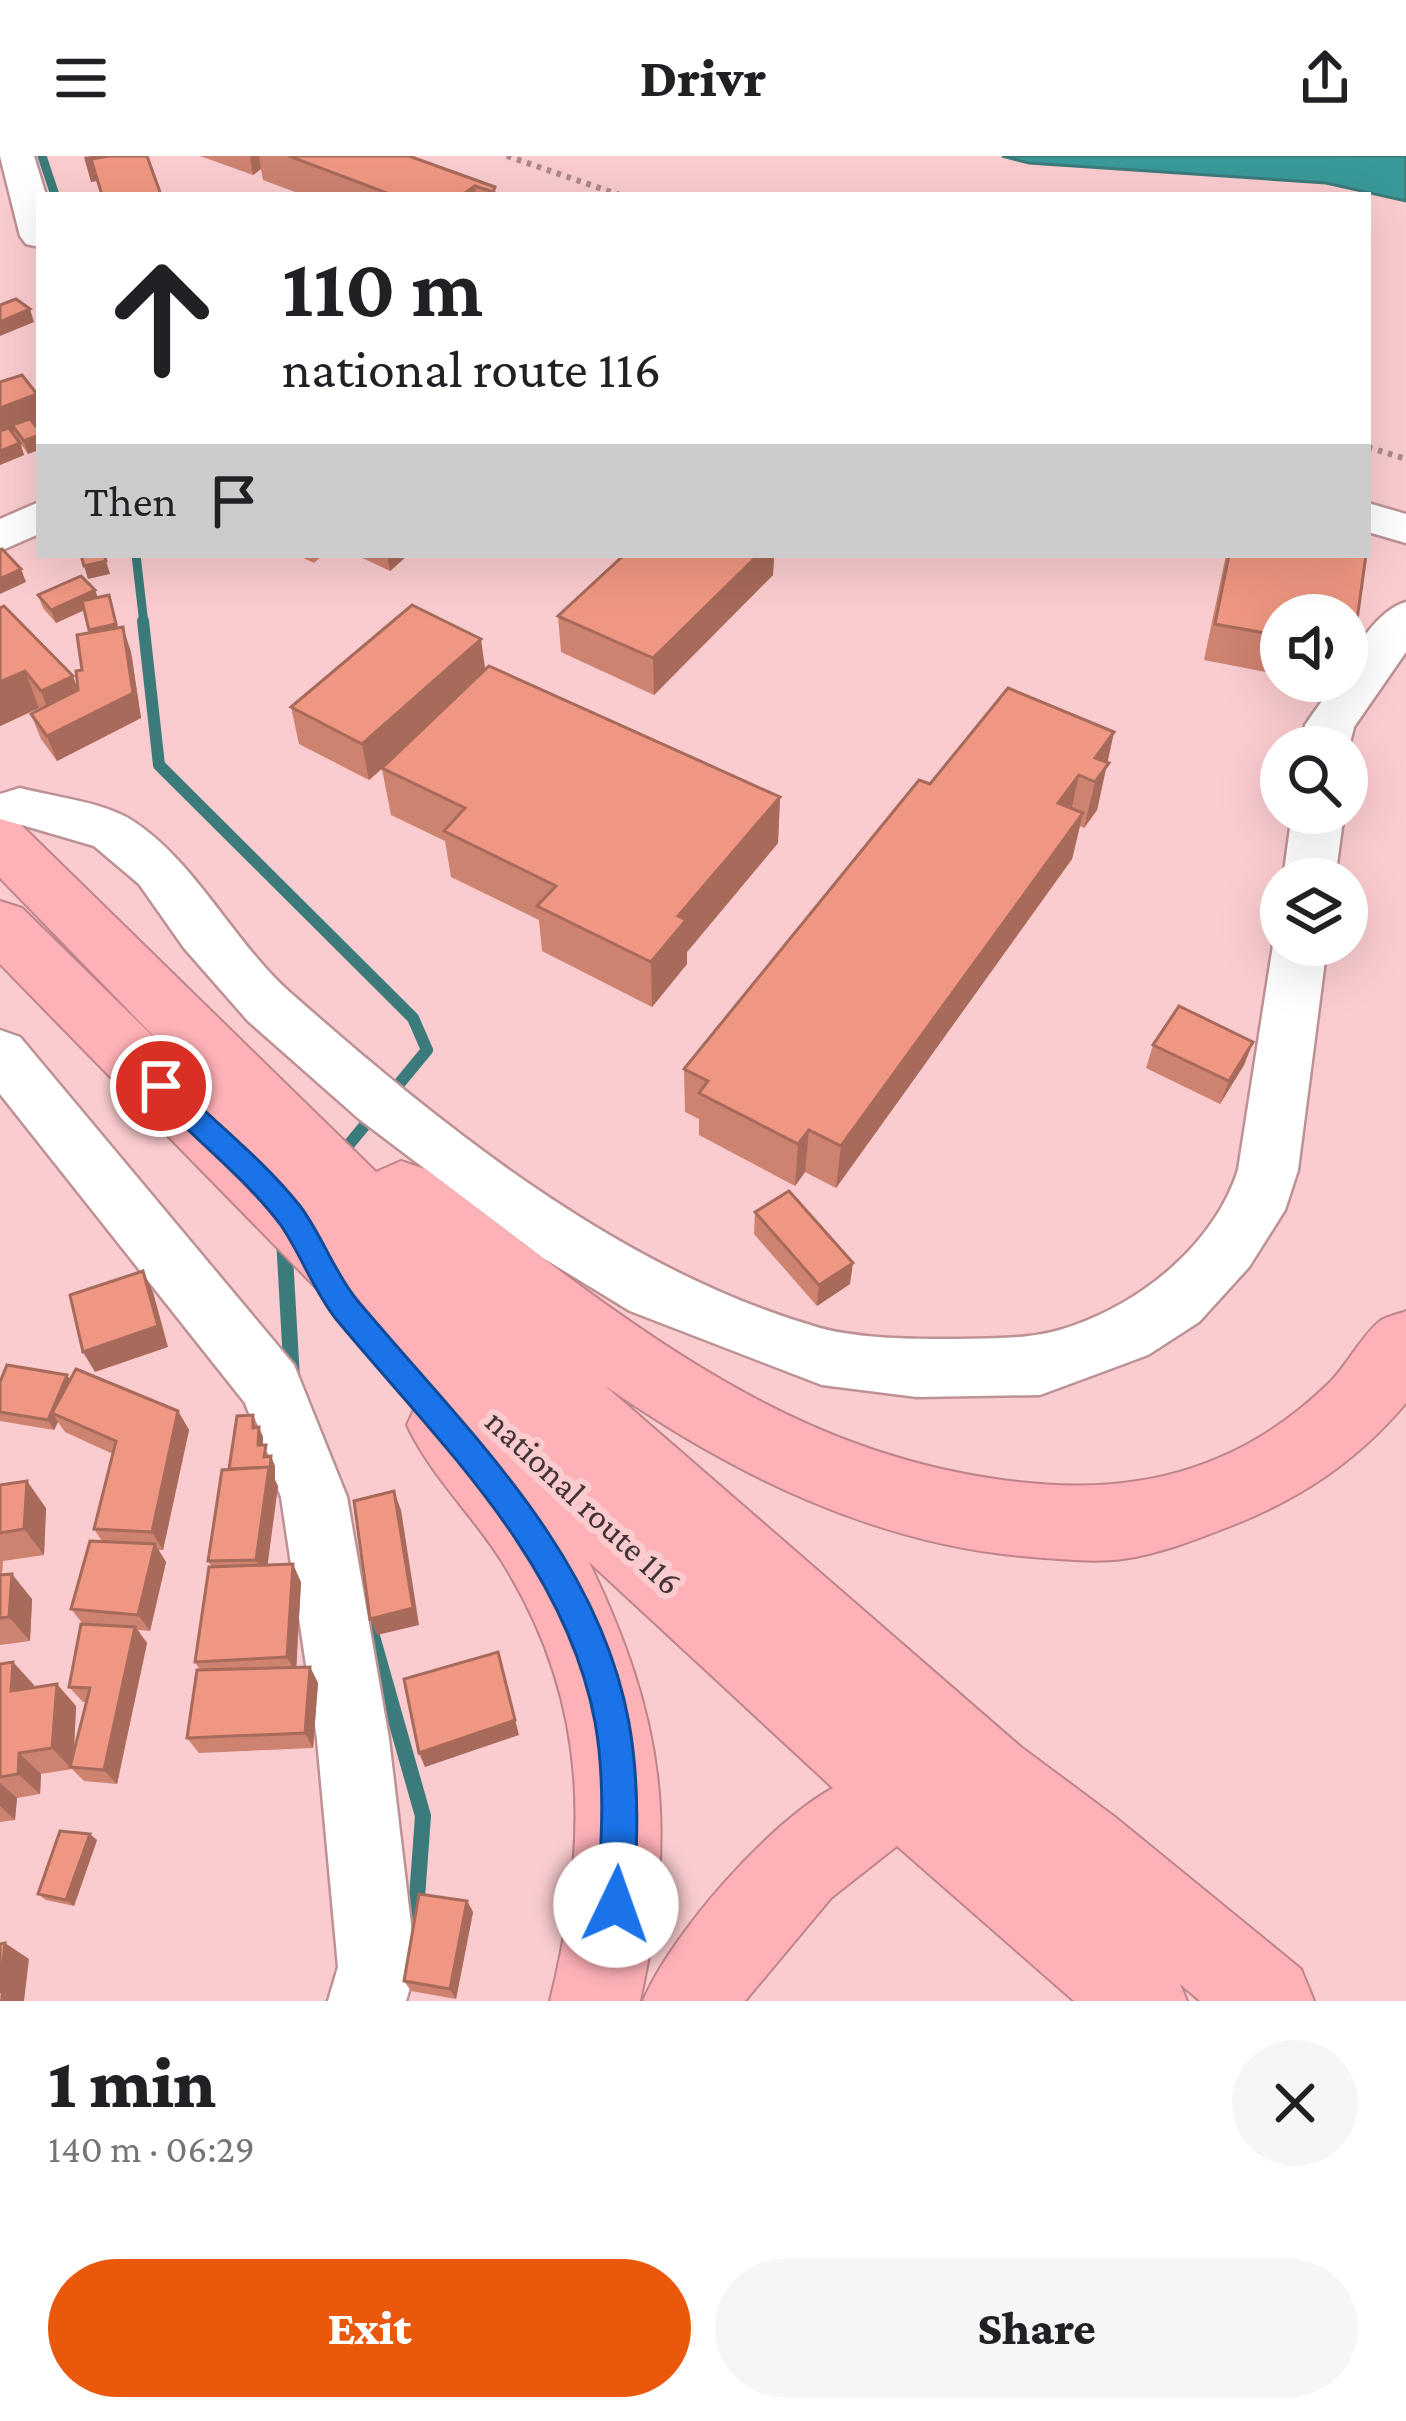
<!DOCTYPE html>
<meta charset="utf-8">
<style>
body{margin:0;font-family:"Crimson Pro",serif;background:#f6f6f6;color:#202124;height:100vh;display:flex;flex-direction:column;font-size:45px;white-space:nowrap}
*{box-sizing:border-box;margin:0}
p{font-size:39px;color:#757577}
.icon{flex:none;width:66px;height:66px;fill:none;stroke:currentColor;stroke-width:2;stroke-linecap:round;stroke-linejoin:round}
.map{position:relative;height:1845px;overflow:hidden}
.side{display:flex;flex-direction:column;background:#fff;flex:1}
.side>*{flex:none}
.guide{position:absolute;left:36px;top:36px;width:1335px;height:366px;border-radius:0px;box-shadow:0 12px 48px #0002;background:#fff;color:#202124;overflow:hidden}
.tools{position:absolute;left:1260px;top:438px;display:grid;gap:24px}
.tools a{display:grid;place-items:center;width:108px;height:108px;border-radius:50%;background:#fff;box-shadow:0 12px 48px #0002;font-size:60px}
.pin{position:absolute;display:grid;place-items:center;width:102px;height:102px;color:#fff;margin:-51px;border:6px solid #fff;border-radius:50%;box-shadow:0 3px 12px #0007}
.me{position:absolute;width:132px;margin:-66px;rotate:3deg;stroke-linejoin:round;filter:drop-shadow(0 0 9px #0008)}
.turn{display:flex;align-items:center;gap:42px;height:252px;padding:0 48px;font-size:54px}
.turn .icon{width:156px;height:156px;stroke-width:2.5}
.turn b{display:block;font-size:84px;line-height:102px}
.then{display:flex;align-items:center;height:114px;padding:0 48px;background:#0003;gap:24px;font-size:45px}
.round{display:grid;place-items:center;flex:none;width:126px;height:126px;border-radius:63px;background:#f6f6f6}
.summary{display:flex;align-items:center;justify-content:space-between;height:204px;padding:0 48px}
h1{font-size:72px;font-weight:800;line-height:90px}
.action{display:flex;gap:24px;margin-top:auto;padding:24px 48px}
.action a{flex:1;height:138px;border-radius:72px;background:#ea580c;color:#fff;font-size:48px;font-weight:800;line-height:138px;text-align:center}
.action a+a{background:#f6f6f6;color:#202124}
header{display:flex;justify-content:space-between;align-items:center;height:156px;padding:0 48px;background:#fff;font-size:54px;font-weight:800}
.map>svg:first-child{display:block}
.water{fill:#399a99;stroke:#3c7b7b;stroke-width:3}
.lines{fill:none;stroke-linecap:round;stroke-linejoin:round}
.stream-far2{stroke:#3c7b7b;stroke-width:9}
.stream-far1{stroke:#3c7b7b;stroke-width:12}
.stream{stroke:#3c7b7b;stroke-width:16}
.minor-casing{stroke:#bd9295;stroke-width:5}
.highway-casing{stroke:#bd8589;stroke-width:4}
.path{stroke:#ac8a8c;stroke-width:6;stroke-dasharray:4.5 6;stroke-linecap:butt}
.minor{fill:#fff;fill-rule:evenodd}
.highway{fill:#feb1b7;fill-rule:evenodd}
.wall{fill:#ce8270}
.shaded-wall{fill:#a76a5b}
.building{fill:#ef9782;stroke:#a76a5b;stroke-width:3}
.route{fill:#1a73e8;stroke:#114b97;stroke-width:3}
.labels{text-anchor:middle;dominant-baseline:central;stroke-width:12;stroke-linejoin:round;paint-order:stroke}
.street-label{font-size:36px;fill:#443234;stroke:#facccf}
</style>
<header><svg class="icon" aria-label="menu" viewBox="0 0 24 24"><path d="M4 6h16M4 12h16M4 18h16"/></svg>Drivr<svg class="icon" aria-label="share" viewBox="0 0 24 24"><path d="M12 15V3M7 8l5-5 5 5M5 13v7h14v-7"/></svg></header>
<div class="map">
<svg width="1406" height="1845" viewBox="0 0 1406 1845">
<rect width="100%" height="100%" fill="#facccf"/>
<polygon class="water" points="1002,0 1406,0 1406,45 1326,27 1029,7"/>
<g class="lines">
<g class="stream-far2">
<polyline points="42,0 55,39"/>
<polyline points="136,399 144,468"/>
</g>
<polyline class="stream-far1" points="143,465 159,609 413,862 427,894 337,1003"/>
<g class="stream">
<polyline points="284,1083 292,1223"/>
<polyline points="364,1452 423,1660 415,1769"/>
</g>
<g class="minor-casing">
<g id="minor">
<polygon points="0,0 34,0 46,39 39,39 39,91 26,88 20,80"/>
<polygon points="39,346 39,378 0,395 0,363"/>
<polygon points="1368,347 1406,358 1406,387 1368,376"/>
<path d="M1406,446V496L1354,571L1347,599V591H1302L1305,569L1336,525H1347C1347,497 1379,453 1406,446Z"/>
<path d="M20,632C54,641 104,646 133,665C197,707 234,788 293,839C445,973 621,1115 820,1172C861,1183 912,1183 955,1183C996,1182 1033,1184 1072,1170C1144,1145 1214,1088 1238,1014L1273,789L1281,774V789H1327L1298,1014L1285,1054L1249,1111L1199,1166L1148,1199L1040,1239L917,1241L822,1229L630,1155L543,1102L359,963L248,865L184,792L139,728L94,690L22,669L0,675V638Z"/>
<polygon points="1292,657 1344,657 1335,723 1283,723"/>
<polygon points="0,874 20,881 294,1209 347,1341 389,1583 416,1811 406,1845 328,1845 338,1811 317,1583 281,1341 245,1247 0,938"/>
</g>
</g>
<g class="highway-casing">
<path id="highway" d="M0,663L21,669L376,1016L401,1005L425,1013C608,1149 768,1292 1002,1324C1075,1334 1147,1332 1216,1303C1258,1286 1296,1259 1328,1228C1347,1210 1361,1180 1380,1165C1387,1160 1399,1158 1406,1155V1247C1356,1306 1300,1343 1228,1371C1195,1384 1159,1398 1123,1403C1094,1407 1062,1403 1032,1401C875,1389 732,1318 604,1229L1021,1591L1115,1661L1301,1813L1314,1845H1200L1180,1828L1187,1845H1074L897,1690L831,1742L745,1845H643C671,1778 769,1667 833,1632L589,1406C665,1565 678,1672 640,1845H550C589,1687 591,1547 501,1404C472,1358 430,1319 407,1269L418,1245L424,1242L0,808V745L22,752L175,902L0,722Z"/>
</g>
<g class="path">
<polyline points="507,0 620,39"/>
<polyline points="1368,291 1406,303"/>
</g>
<use href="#minor" class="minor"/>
<use href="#highway" class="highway"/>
</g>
<g class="wall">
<polygon points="200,0 409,0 495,31 496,39 303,39 263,24 261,13 253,19"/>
<polygon points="0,226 34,268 28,298 21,288 24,299 0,309"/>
<polygon points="297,399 323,399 314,407"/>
<polygon points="356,399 408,399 390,415"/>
<polygon points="624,399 774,399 773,419 654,539 561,496 558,460"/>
<polygon points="1226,399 1366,399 1353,493 1347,510 1347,459 1281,459 1281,519 1204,504"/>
<polygon points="95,434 98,442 113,452 118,471 131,496 141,562 57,605 41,583 31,558 40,553 39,552 0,570 0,452 78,534 89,476 84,454 56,467 43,452 38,439"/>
<polygon points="485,514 780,641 778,687 687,796 687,808 652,851 542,795 539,764 451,721 445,685 391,659 382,613 369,624 299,588 291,551"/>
<polygon points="1312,525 1341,525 1339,530"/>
<polygon points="1114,576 1097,654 1084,672 1080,670 1072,703 836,1032 805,1016 795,1030 699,979 699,963 685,956 684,913 930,628"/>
<polygon points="1253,886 1244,909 1220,948 1146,912 1153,889"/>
<polygon points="755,1056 850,1128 817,1150 754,1078"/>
<polygon points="67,1219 70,1224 178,1255 189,1274 163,1394 158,1394 166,1406 150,1475 138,1474 147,1487 117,1628 84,1625 72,1613 41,1618 40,1638 17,1642 15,1664 0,1666 0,1508 34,1529 34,1531 76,1550 74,1595 87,1546 83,1546 69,1531 83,1468 71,1453 102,1385 94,1373 113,1298 65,1276 58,1266 54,1274 0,1265 0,1226"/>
<polygon points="253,1259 263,1281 263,1289 275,1310 275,1324 278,1330 267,1409 301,1426 296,1512 310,1511 318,1527 313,1592 199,1597 187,1582 200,1514 195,1506 212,1411 208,1405 229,1313"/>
<polygon points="0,1329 46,1352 44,1399 3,1405 2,1419 32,1443 30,1485 0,1489"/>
<polygon points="97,1684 74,1750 46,1744 38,1738"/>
<polygon points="467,1745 473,1756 456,1843 411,1835 404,1825"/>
</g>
<g class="shaded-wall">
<polygon points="92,0 137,0 97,25 91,26 84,1"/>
<polygon points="250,0 259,0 261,13 253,19"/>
<polygon points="475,30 476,39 462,39"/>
<polygon points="30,153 34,166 0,180 0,166"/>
<polygon points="37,238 39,244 39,266 16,275 12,269 14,276 0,281 0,252"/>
<polygon points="39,279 39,294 28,298 24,285"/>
<polygon points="20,287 24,299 0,309 0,295"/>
<polygon points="387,399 408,399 390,415"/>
<polygon points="758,399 774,399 773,419 654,539 653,502"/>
<polygon points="106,405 110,418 88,423 84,410"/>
<polygon points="21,413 26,426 0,438 0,423"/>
<polygon points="95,434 100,447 56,467 51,454"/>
<polygon points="109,439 120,481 93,487 89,474"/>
<polygon points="123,471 131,496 141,562 57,605 47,580"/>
<polygon points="481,483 486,519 369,624 362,588"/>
<polygon points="25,515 39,552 0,570 0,526"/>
<polygon points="73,520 86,557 55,572 41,535"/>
<polygon points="1114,576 1097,654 1084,672 1095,626 1095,602"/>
<polygon points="1079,619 1069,665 1058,647"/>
<polygon points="780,641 778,687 687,796 687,808 652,851 651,806 678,760"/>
<polygon points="1083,657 1072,703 836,1032 841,990"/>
<polygon points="1253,886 1244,909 1220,948 1229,925"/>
<polygon points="809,974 805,1016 795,1030 798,988"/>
<polygon points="853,1107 850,1128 817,1150 819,1129"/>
<polygon points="143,1115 153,1136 168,1191 95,1216 83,1196"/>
<polygon points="67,1219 73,1230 52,1257 58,1266 54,1274 48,1264"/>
<polygon points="178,1255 189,1274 163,1394 152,1376"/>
<polygon points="259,1271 263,1281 262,1299 258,1289"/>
<polygon points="271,1300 275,1310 275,1324 278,1330 266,1421 256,1404"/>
<polygon points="27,1325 46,1352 44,1399 24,1373"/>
<polygon points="394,1335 401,1354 419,1469 377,1479 370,1463"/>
<polygon points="155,1388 166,1406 150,1475 138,1459"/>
<polygon points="293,1408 301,1426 296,1517 287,1501"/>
<polygon points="12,1418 32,1443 30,1485 9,1461"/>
<polygon points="135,1471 147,1487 117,1628 104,1614"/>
<polygon points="498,1496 519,1579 425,1611 419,1597"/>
<polygon points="13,1506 34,1529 32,1557 11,1535"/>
<polygon points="310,1511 318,1527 313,1592 305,1577"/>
<polygon points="57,1528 76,1550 73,1611 70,1611 52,1592"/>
<polygon points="19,1597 41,1618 40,1638 18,1618"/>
<polygon points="0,1627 17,1642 15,1664 0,1650"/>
<polygon points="90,1678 97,1684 74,1750 66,1744"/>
<polygon points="467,1745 473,1756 456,1843 450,1833"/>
<polygon points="5,1787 29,1803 24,1845 0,1845"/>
</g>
<g class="building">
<polygon points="109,0 147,0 161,39 102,39 91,3"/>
<polygon points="289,0 409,0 495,31 493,36 475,30 462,39 392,39"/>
<polygon points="16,143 30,153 0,166 0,149"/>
<polygon points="22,219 37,238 0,252 0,226"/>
<polygon points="30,263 39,274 39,279 24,285 12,269"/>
<polygon points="9,272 20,287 0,295 0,275"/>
<polygon points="2,393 21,413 0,423 0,394"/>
<polygon points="81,399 104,399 106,405 84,410"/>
<polygon points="624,399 758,399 653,502 558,460"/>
<polygon points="1229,399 1366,399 1353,493 1347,492 1347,459 1281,459 1281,480 1215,468"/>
<polygon points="81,420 95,434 51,454 38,439"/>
<polygon points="109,439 116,468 89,474 82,445"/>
<polygon points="412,449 481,483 362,588 291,551"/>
<polygon points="4,450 73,520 41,535 25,515 0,526 0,452"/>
<polygon points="123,471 133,537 47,580 31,558 78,534 76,515 82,514 77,479"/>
<polygon points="489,510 780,641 678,760 686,764 651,806 537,750 556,730 444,675 465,652 382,612"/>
<polygon points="1008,532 1114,576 1095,602 1109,607 1095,626 1079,619 1058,647 1083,657 841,990 809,974 798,988 699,937 708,925 684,913 919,624 930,628"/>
<polygon points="1179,850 1253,886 1229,925 1153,889"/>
<polygon points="789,1035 853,1107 819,1129 755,1056"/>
<polygon points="143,1115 158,1170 83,1196 70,1139"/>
<polygon points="7,1209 67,1219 48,1264 0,1256 0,1226"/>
<polygon points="76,1213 178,1255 152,1376 94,1373 116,1285 52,1257"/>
<polygon points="253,1259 253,1272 259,1271 258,1289 266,1289 264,1301 271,1300 270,1314 269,1311 229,1313 237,1260"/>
<polygon points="269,1311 256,1404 208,1405 222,1314"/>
<polygon points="27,1325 24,1373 0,1377 0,1329"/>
<polygon points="394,1335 413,1452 370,1463 354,1345"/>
<polygon points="90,1385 155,1388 138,1459 71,1453"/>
<polygon points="293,1408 287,1501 195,1506 209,1411"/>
<polygon points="12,1418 9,1461 0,1462 0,1419"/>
<polygon points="81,1468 135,1471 104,1614 70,1611 90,1532 69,1531"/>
<polygon points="498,1496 515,1564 419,1597 404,1523"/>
<polygon points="13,1506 11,1535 57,1528 52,1592 19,1597 18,1618 0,1621 0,1508"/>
<polygon points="310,1511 305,1577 187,1582 197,1514"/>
<polygon points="60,1675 90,1678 66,1744 38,1738"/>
<polygon points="419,1738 467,1745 450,1833 404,1825"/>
<polygon points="5,1787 0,1837 0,1788"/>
</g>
<path class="route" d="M161,919L170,922C212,964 264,1004 300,1050C322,1079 334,1116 357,1144C464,1272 598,1395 629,1567C640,1628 637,1688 634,1749L629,1762L616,1767L603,1762L598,1749C601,1688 606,1627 595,1566C565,1404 436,1284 336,1163C313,1134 301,1098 280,1068C246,1023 191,979 151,938L147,930Z"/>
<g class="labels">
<g class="street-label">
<text transform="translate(584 1346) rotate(43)">national route 116</text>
</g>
</g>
</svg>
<div class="tools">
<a><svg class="icon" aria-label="sound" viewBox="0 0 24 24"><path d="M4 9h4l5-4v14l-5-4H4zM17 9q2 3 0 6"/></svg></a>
<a><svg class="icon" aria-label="search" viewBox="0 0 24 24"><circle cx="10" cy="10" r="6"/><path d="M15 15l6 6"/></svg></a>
<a><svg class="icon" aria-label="layers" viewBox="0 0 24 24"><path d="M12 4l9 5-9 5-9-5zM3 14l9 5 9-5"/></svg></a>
</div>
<div class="pin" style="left:161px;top:930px;background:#d93025"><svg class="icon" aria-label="arrive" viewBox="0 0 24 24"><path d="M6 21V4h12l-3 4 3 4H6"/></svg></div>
<svg class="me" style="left:616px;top:1749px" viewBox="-20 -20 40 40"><circle r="19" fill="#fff"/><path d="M0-13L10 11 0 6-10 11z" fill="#1a73e8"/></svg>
<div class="guide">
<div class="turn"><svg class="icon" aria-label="ahead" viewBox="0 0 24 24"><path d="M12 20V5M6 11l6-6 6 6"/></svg><div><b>110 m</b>national route 116</div></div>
<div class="then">Then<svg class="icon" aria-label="arrive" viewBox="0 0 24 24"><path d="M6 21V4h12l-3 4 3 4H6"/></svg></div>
</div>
</div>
<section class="side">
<div class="summary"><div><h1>1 min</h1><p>140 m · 06:29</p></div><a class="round"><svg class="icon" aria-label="close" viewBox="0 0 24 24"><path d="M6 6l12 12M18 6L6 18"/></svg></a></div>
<div class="action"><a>Exit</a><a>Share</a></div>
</section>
